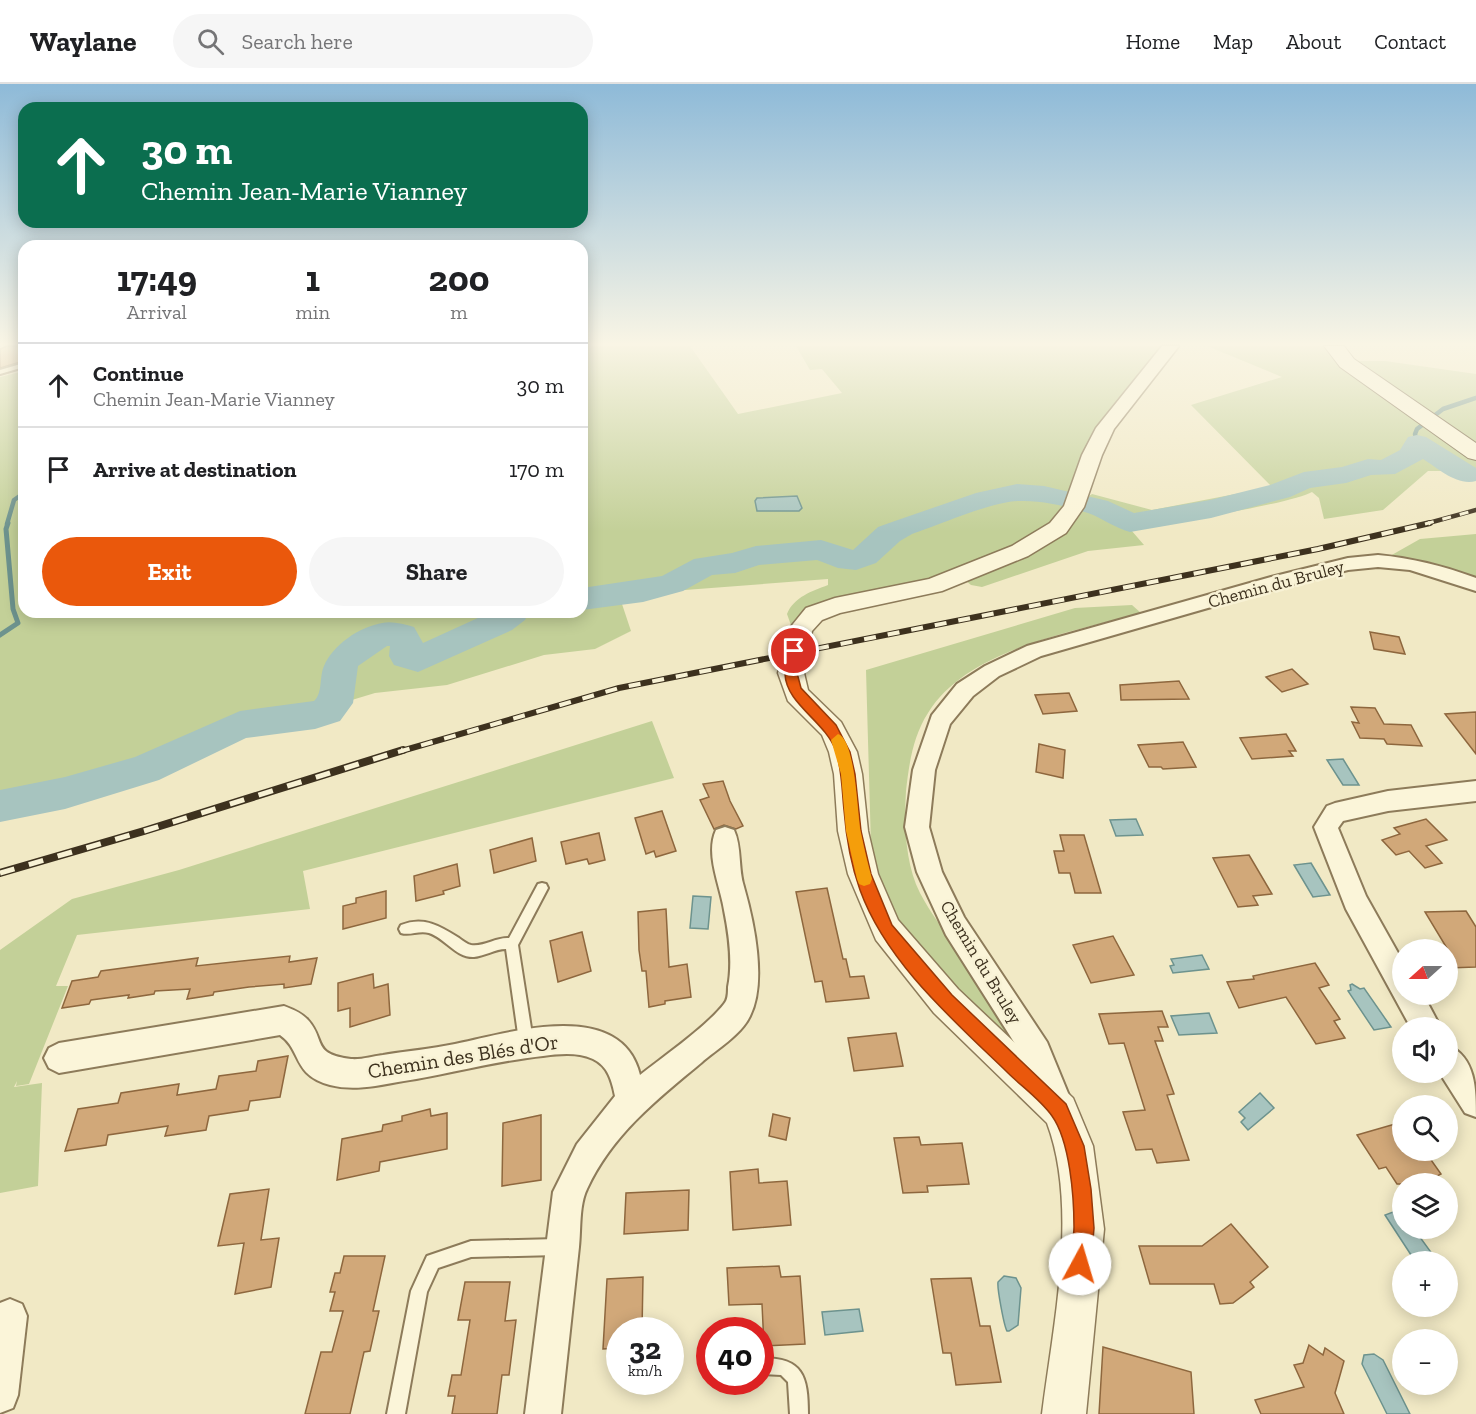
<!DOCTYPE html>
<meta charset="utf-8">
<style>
body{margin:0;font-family:"Zilla Slab",serif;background:#f6f6f6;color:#202124;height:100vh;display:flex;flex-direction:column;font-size:22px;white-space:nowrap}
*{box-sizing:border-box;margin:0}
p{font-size:20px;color:#757577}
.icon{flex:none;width:33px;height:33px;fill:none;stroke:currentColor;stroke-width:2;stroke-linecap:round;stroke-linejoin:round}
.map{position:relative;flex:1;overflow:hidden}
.panel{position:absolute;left:18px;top:156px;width:570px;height:378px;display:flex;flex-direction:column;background:#fff;border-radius:18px;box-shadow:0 3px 15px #0003}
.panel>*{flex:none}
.hud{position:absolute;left:18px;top:18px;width:570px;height:126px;border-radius:18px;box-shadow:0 3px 15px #0003;background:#0b6e4f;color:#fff;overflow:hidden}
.needle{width:39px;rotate:249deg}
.controls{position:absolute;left:1392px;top:855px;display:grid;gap:12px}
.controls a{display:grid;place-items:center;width:66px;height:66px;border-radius:50%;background:#fff;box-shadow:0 3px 15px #0003;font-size:30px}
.speed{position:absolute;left:606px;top:1233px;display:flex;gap:12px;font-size:30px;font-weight:700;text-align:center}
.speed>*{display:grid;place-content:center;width:78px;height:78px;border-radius:50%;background:#fff;box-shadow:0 3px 15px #0003;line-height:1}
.speed small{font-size:15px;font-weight:400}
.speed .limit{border:9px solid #d22;background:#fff;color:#111}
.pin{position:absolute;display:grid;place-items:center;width:51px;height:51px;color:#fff;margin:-26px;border:3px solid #fff;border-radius:50%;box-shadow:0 2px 6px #0007}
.me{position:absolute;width:66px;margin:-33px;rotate:6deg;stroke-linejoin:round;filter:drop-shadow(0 0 4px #0008)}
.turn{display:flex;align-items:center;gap:21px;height:126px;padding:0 24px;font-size:27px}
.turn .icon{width:78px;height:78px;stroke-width:2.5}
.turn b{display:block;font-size:42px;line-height:51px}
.eta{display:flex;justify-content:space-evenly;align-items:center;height:102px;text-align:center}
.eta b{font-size:36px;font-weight:800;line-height:42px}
.cta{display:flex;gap:12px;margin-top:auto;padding:12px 24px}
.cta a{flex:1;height:69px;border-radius:36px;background:#ea580c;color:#fff;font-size:24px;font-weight:800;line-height:69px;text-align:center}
.cta a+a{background:#f6f6f6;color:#202124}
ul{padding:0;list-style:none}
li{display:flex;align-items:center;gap:18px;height:84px;padding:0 24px;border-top:2px solid #e0e0e0}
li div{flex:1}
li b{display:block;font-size:22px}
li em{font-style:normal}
header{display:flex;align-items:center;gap:36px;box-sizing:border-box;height:84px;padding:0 30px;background:#fff;border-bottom:2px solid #e0e0e0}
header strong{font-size:28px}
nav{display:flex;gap:33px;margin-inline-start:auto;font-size:21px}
.search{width:420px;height:54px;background:#f6f6f6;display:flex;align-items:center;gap:15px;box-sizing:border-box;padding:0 21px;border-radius:33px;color:#757577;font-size:22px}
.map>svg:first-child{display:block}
.green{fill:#c3d098}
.water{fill:#a7c4bf;stroke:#6d938e;stroke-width:1.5}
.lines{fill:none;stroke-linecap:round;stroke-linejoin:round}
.stream-far1{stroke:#6d938e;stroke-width:4.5}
.stream{stroke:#6d938e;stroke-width:5}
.river{fill:#a7c4bf;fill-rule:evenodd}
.building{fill:#d1a879;stroke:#8e673e;stroke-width:1.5}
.service-casing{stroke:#8d7b5a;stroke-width:4}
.minor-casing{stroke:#8d7b5a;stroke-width:4}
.tertiary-casing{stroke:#8d7b5a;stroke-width:3}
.secondary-casing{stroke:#6f5c3d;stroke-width:2}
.service{fill:#fbf5d9;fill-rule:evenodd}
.minor{fill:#fbf5d9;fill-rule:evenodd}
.tertiary{fill:#fbf5d9;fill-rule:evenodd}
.secondary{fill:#fbf5d9;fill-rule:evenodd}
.rail-far2-casing{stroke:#3d311e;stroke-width:4.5}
.rail-far1-casing{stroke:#3d311e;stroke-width:6}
.rail-casing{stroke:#3d311e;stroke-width:8}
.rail-far2{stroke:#f8f2d5;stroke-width:3;stroke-dasharray:9;stroke-linecap:butt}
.rail-far1{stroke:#f8f2d5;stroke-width:4;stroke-dasharray:12;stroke-linecap:butt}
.rail{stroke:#f8f2d5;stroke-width:5;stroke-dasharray:15;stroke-linecap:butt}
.route{fill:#ea580c;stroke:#983908;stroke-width:1.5}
.slow{fill:#f59e0b}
.labels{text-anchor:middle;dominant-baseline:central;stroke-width:5;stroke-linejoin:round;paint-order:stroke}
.street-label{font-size:18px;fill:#3d311e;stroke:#f8f2d5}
.near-street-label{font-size:21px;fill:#3d311e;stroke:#f8f2d5}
</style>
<header>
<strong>Waylane</strong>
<div class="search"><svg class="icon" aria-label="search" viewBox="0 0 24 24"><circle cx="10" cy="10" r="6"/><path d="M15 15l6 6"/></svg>Search here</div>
<nav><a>Home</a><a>Map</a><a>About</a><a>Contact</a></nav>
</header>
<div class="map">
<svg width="1476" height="1330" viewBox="0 0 1476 1330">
<rect width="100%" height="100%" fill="#f1e9c5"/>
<g class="green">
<path d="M582,262H690L738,330L842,309L822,285L810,286L796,262H1171L1092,371L1067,413L1080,418L1092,410L1152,426L1272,403L1191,321L1282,293L1207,262H1323L1338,277H1385L1476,290V389L1462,392L1454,387H1428L1383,426L1324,435L1319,414L1312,408C1291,420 1146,445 1125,439L1144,461L1088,467L982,503L971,501L960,492L855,518L792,544L787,530C794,513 812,507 828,501V495L619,511L631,547L595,565L544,571L447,601L375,609L332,622L327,627L315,631L240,641L145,685L65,709L0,722V293L24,287V528H582Z"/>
<polygon points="1476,450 1476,494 1430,478 1390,472 1420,455"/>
<path d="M1132,521L1141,529C1073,548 967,565 928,629C913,652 909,680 906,707C904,740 905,779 920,809C930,828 943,845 955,862C978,898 1002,933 1025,968L1018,973L886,823L871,762L866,586L1075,524Z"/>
<polygon points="652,637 674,694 303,787 310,825 77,851 56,902 68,902 29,1000 16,1002 17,997 14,1003 42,999 38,1102 0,1109 0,866 72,815 179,786"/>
<polygon points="258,642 161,689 115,698 145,688 231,651 239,645"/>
</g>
<g class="water">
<polygon points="797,412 802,424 799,427 757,427 755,417 757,414"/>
<polygon points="1343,675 1359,701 1343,701 1327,676"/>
<polygon points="1136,735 1143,751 1116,752 1110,736"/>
<polygon points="1311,779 1330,811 1313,813 1294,781"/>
<polygon points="693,812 711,813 708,845 690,844"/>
<polygon points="1202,871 1209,885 1173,889 1170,882 1174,881 1171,875"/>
<polygon points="1352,900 1360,905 1364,904 1391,943 1374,946 1348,907 1351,906 1350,901"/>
<polygon points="1209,929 1217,949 1179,951 1171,932"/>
<polygon points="1260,1009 1274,1024 1248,1046 1241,1038 1245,1034 1239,1028"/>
<polygon points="1401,1125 1402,1144 1414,1145 1433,1171 1415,1177 1385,1131"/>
<path d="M1004,1192L1016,1194L1021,1204L1018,1241L1009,1247H1007C1004,1242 997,1204 998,1198Z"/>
<polygon points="859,1225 863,1247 825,1251 822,1228"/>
<polygon points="1374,1270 1383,1276 1410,1330 1387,1330 1362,1280 1364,1271"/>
</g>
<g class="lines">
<g class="stream-far1">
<polyline points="1417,359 1415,350 1417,345 1443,325 1476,314"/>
<polyline points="7,440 14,416 24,409"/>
</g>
<polyline class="stream" points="0,551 18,539 13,525 6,445 8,439"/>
<g class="river">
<path d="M1417,351L1426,353L1476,384V397C1457,402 1439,385 1423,375L1395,390L1371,391L1346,399L1310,404L1290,413L1211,434L1130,448C1115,444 1102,434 1088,429C1067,422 1041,416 1019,417C993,417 939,441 912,450L900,457L876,479L856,486L838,484L817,476L759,481L735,489L712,491L683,507L672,510L643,518L582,526V504L662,492L694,475L732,469L756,462L821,456L853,466L878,443L892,438L976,409L1017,400L1044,402L1108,417L1134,429L1210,416L1270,401L1304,388L1342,383L1368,375L1381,376L1400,366L1408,353Z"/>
<path d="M491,528H529L525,536L512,546L418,588L394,581L389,572L390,562H387L358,582L353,619L340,637L315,645L246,654L159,696L65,725L0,738V706L65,693L135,673L240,627L314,617C323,609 319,593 324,582C333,561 359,543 382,539C392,537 404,540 414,543L423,559Z"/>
</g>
</g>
<g class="building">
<polygon points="7,262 24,262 24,277 0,284 0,265"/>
<polygon points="1370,548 1399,553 1405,570 1374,565"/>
<polygon points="1292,585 1308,600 1282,608 1266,593"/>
<polygon points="1179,597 1189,615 1121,616 1120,601"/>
<polygon points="1069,609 1077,627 1043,630 1035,611"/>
<polygon points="1351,623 1375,624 1384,640 1411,641 1422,662 1387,660 1384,655 1360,654 1352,638 1359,639"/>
<polygon points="1476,628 1476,670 1445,630"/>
<polygon points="1286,650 1296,667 1289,667 1293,672 1252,675 1240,654"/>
<polygon points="1183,658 1196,683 1163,685 1161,683 1149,683 1138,661"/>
<polygon points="1039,660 1065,666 1063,694 1036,688"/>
<polygon points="723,697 730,717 743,742 736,745 724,741 714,745 700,716 709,713 703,700"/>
<polygon points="662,727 676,767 656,773 654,767 646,770 635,734"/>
<polygon points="1426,735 1447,756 1426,762 1442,779 1425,784 1409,767 1396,771 1382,756 1400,750 1394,744"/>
<polygon points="599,749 605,776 589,780 587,775 566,780 561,758"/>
<polygon points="1060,751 1084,751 1101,809 1075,809 1070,789 1059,789 1054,767 1064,767"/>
<polygon points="532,754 536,777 494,789 490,766"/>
<polygon points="1249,771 1272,810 1253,812 1258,821 1238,823 1213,774"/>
<polygon points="457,780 460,802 443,807 444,810 416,817 414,792"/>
<polygon points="827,804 843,875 846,875 850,893 864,892 869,914 826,918 822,897 815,898 796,808"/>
<polygon points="386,807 386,834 343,845 343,822 356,819 356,814"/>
<polygon points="666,825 669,883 687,880 691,913 665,917 665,920 649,923 646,887 642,887 639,866 638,828"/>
<polygon points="1466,827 1476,843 1476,883 1448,884 1448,866 1425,828"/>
<polygon points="582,848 591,887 558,898 550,857"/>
<polygon points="1113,852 1134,891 1091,899 1073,861"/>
<polygon points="290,872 289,878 317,874 311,900 284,904 284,900 249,903 214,908 213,911 187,915 190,905 155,907 154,910 128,914 129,911 91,916 89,920 62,924 72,897 98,893 101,887 198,874 196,882"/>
<polygon points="1315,879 1329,901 1319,904 1340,935 1334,937 1345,954 1316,960 1286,913 1239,924 1227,898 1254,895 1253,892"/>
<polygon points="373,890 374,904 388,900 390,931 350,943 350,924 338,927 338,899"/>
<polygon points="1162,927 1168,943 1158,943 1163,957 1155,957 1174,1010 1167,1011 1189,1076 1157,1079 1152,1065 1136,1066 1123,1028 1145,1026 1124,959 1109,960 1099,930"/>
<polygon points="896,949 903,982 854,987 848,954"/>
<polygon points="288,972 280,1013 250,1017 248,1026 209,1032 206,1046 165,1052 168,1042 108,1051 106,1061 65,1067 78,1025 118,1019 121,1009 179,1000 177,1011 216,1005 219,992 256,987 258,977"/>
<polygon points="430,1025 431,1032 447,1029 447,1065 380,1078 379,1087 337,1096 342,1055 382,1047 383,1041 402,1037 402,1032"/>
<polygon points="773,1030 790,1034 786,1056 769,1052"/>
<polygon points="541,1031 541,1096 502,1102 503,1039"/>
<polygon points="1402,1038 1402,1066 1424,1066 1441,1090 1437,1092 1442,1100 1397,1100 1386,1083 1379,1085 1357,1051"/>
<polygon points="919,1053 921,1061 962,1059 969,1100 927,1102 928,1108 903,1109 894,1054"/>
<polygon points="758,1085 759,1099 787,1097 791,1141 733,1146 730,1088"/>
<polygon points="269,1105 261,1156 279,1154 271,1203 235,1210 244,1159 218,1162 230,1110"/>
<polygon points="689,1106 688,1146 624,1150 626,1109"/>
<polygon points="1231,1140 1268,1183 1250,1198 1254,1203 1233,1219 1220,1220 1214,1200 1150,1200 1139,1162 1202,1162"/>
<polygon points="344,1172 385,1172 373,1227 379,1227 370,1267 364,1268 350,1330 305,1330 321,1268 332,1268 343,1227 330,1227 335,1208 330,1208 335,1189 340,1189"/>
<polygon points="779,1182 781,1193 800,1192 805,1260 764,1262 762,1220 729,1221 727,1184"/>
<polygon points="643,1193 642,1246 620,1246 620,1264 603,1265 607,1195"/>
<polygon points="971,1194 980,1242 990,1242 1001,1298 956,1301 951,1269 943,1269 931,1195"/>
<polygon points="465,1198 510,1198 505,1237 516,1236 509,1291 502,1291 497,1330 452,1330 455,1312 448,1312 452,1291 461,1291 470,1236 458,1236"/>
<polygon points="1309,1261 1323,1271 1325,1264 1344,1277 1335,1309 1344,1330 1261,1330 1255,1316 1304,1303 1294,1281 1303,1279"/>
<polygon points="1103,1263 1191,1288 1194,1330 1099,1330"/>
</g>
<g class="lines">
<g class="service-casing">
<g id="service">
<polygon points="24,279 24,283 0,290 0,286"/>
<path d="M542,799L546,800L548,804L518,861L533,957L531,962L526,964L521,962L519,957L506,865C495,865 485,872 474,873C456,874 445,854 429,849C419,846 410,852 401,849L399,845L401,841C424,832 440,842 459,854C463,857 467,860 471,861C484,863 496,853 509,854L538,800Z"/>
<polygon points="558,1155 563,1158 566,1163 563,1168 558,1171 471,1173 438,1184 427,1208 405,1330 387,1330 411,1207 427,1172 471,1157"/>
<path d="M760,1274C803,1273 808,1292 808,1330H790L788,1298L781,1291L760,1290Z"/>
</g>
</g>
<g class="minor-casing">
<g id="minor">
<path d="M1378,471C1412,474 1444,482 1476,494V507L1410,486L1378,483L1348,486L1274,505L1041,572L999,592L973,612L950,640L935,686L929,743L942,788L964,833L1047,958L1070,1014L1066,1025L1055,1029L1044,1025L1026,977L946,851L917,788L905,743L913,686L932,631L957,600L985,582L1027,562L1271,493L1348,474Z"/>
<polygon points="1476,697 1476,717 1388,727 1343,737 1338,744 1366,812 1402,876 1402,910 1423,910 1441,944 1411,944 1346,825 1314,743 1327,722 1335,719 1388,707"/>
<path d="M725,743L734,746C742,763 738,785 744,803C754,838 767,898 750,932C741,951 717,965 701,979C656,1016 612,1051 587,1105C579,1121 581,1146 579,1163C573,1219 567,1274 561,1330H525L553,1108L577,1060L615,1012C612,997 608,982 593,975C577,968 559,970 543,972C494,977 446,991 398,998C375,1002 353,1007 330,1001C292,991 302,966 280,951L59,989L49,984L44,974L49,964L59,959L284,922C292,925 302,929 308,936C326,956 311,970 351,975C361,976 373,972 383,971C407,967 431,965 455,960C508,949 621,913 640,991C664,972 706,943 724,920C728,916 728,909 728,903C733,878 729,851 724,826C720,801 705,770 716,746Z"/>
<path d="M1448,961C1476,974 1476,1005 1476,1033L1465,1029L1439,988H1448Z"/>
<polygon points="10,1215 22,1220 27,1232 18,1311 13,1324 0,1329 0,1219"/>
</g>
</g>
<g class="tertiary-casing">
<path id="tertiary" d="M1162,262H1179L1114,345L1102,371L1084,423L1066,449L1028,472L942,507L840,529L822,536L812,547L804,589L808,606L841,638L857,668L862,690L868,747L878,790L898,836L958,905L1073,1014L1093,1062L1104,1145L1086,1330H1042C1053,1241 1079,1124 1047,1039L934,929L876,856L848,790L838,747L834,690L829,668L822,651L788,617L778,589L789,545L806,524L835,514L929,495L1012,462L1050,439L1064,422L1082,371L1096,344Z"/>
</g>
<g class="secondary-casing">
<polygon id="secondary" points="1324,262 1344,262 1354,275 1476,359 1476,376 1468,374 1340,283"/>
</g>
<use href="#service" class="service"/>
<use href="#minor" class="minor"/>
<use href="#tertiary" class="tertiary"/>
<use href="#secondary" class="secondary"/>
<g class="rail-far2-casing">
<polyline id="rail-far2" points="1425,440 1476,426"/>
</g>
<g class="rail-far1-casing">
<polyline id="rail-far1" points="398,668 619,604 1318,465 1430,439"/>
</g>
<g class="rail-casing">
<polyline id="rail" points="0,789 144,747 403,666"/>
</g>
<use href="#rail-far2" class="rail-far2"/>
<use href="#rail-far1" class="rail-far1"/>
<use href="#rail" class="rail"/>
</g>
<linearGradient id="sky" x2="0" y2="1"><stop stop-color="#8ebad8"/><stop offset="0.58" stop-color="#f9f5e5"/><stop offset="1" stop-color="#f9f5e5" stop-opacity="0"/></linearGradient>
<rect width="1476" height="448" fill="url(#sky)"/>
<path class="route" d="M794,563L801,567L797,589L801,604L836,641L850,668L855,690L861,747L871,790L892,841L952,911L1066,1020L1084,1062L1091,1105L1094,1144L1091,1180L1088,1188L1080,1191L1073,1188C1067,1174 1074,1158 1074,1143C1074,1113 1070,1057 1052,1032C1041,1016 1021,1002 1007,988C953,936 886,878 860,806C851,781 846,752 844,726C842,707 842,686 836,667C825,637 786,620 785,590C784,582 787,574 788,567Z"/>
<path class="slow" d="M838,650C856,656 857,731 861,749C864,765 868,780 872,795L870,800L864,802L859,800L857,795L846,747L841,690L831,656Z"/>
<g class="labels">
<g class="street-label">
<text transform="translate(1276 500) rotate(-15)">Chemin du Bruley</text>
<text transform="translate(981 878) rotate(59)">Chemin du Bruley</text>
</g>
<g class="near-street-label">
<text transform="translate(463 972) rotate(-9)">Chemin des Blés d'Or</text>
</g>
</g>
</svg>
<div class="controls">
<a><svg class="needle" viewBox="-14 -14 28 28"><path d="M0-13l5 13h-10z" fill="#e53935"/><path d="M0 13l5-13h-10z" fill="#757577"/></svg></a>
<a><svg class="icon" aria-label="sound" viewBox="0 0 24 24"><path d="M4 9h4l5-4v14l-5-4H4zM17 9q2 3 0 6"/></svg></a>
<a><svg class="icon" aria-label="search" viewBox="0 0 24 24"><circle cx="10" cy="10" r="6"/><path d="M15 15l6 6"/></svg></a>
<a><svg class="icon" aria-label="layers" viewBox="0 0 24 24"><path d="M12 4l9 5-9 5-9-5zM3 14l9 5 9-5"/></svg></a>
<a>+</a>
<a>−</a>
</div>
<div class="speed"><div>32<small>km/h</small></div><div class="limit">40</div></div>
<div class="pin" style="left:794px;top:567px;background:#d93025"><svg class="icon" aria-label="arrive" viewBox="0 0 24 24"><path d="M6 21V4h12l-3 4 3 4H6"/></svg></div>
<svg class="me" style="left:1080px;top:1180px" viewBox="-20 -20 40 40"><circle r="19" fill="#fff"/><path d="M0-13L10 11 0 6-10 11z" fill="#ea580c"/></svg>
<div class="hud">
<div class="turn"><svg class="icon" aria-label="ahead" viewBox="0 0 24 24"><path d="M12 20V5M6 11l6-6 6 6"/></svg><div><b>30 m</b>Chemin Jean-Marie Vianney</div></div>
</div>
<section class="panel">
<div class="eta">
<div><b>17:49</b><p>Arrival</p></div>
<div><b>1</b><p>min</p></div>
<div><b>200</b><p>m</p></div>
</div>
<ul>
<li><svg class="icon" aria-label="ahead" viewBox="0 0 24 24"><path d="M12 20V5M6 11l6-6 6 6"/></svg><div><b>Continue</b><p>Chemin Jean-Marie Vianney</p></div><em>30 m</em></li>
<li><svg class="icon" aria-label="arrive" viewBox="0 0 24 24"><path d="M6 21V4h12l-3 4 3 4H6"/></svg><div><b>Arrive at destination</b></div><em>170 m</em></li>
</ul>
<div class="cta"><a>Exit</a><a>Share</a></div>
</section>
</div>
